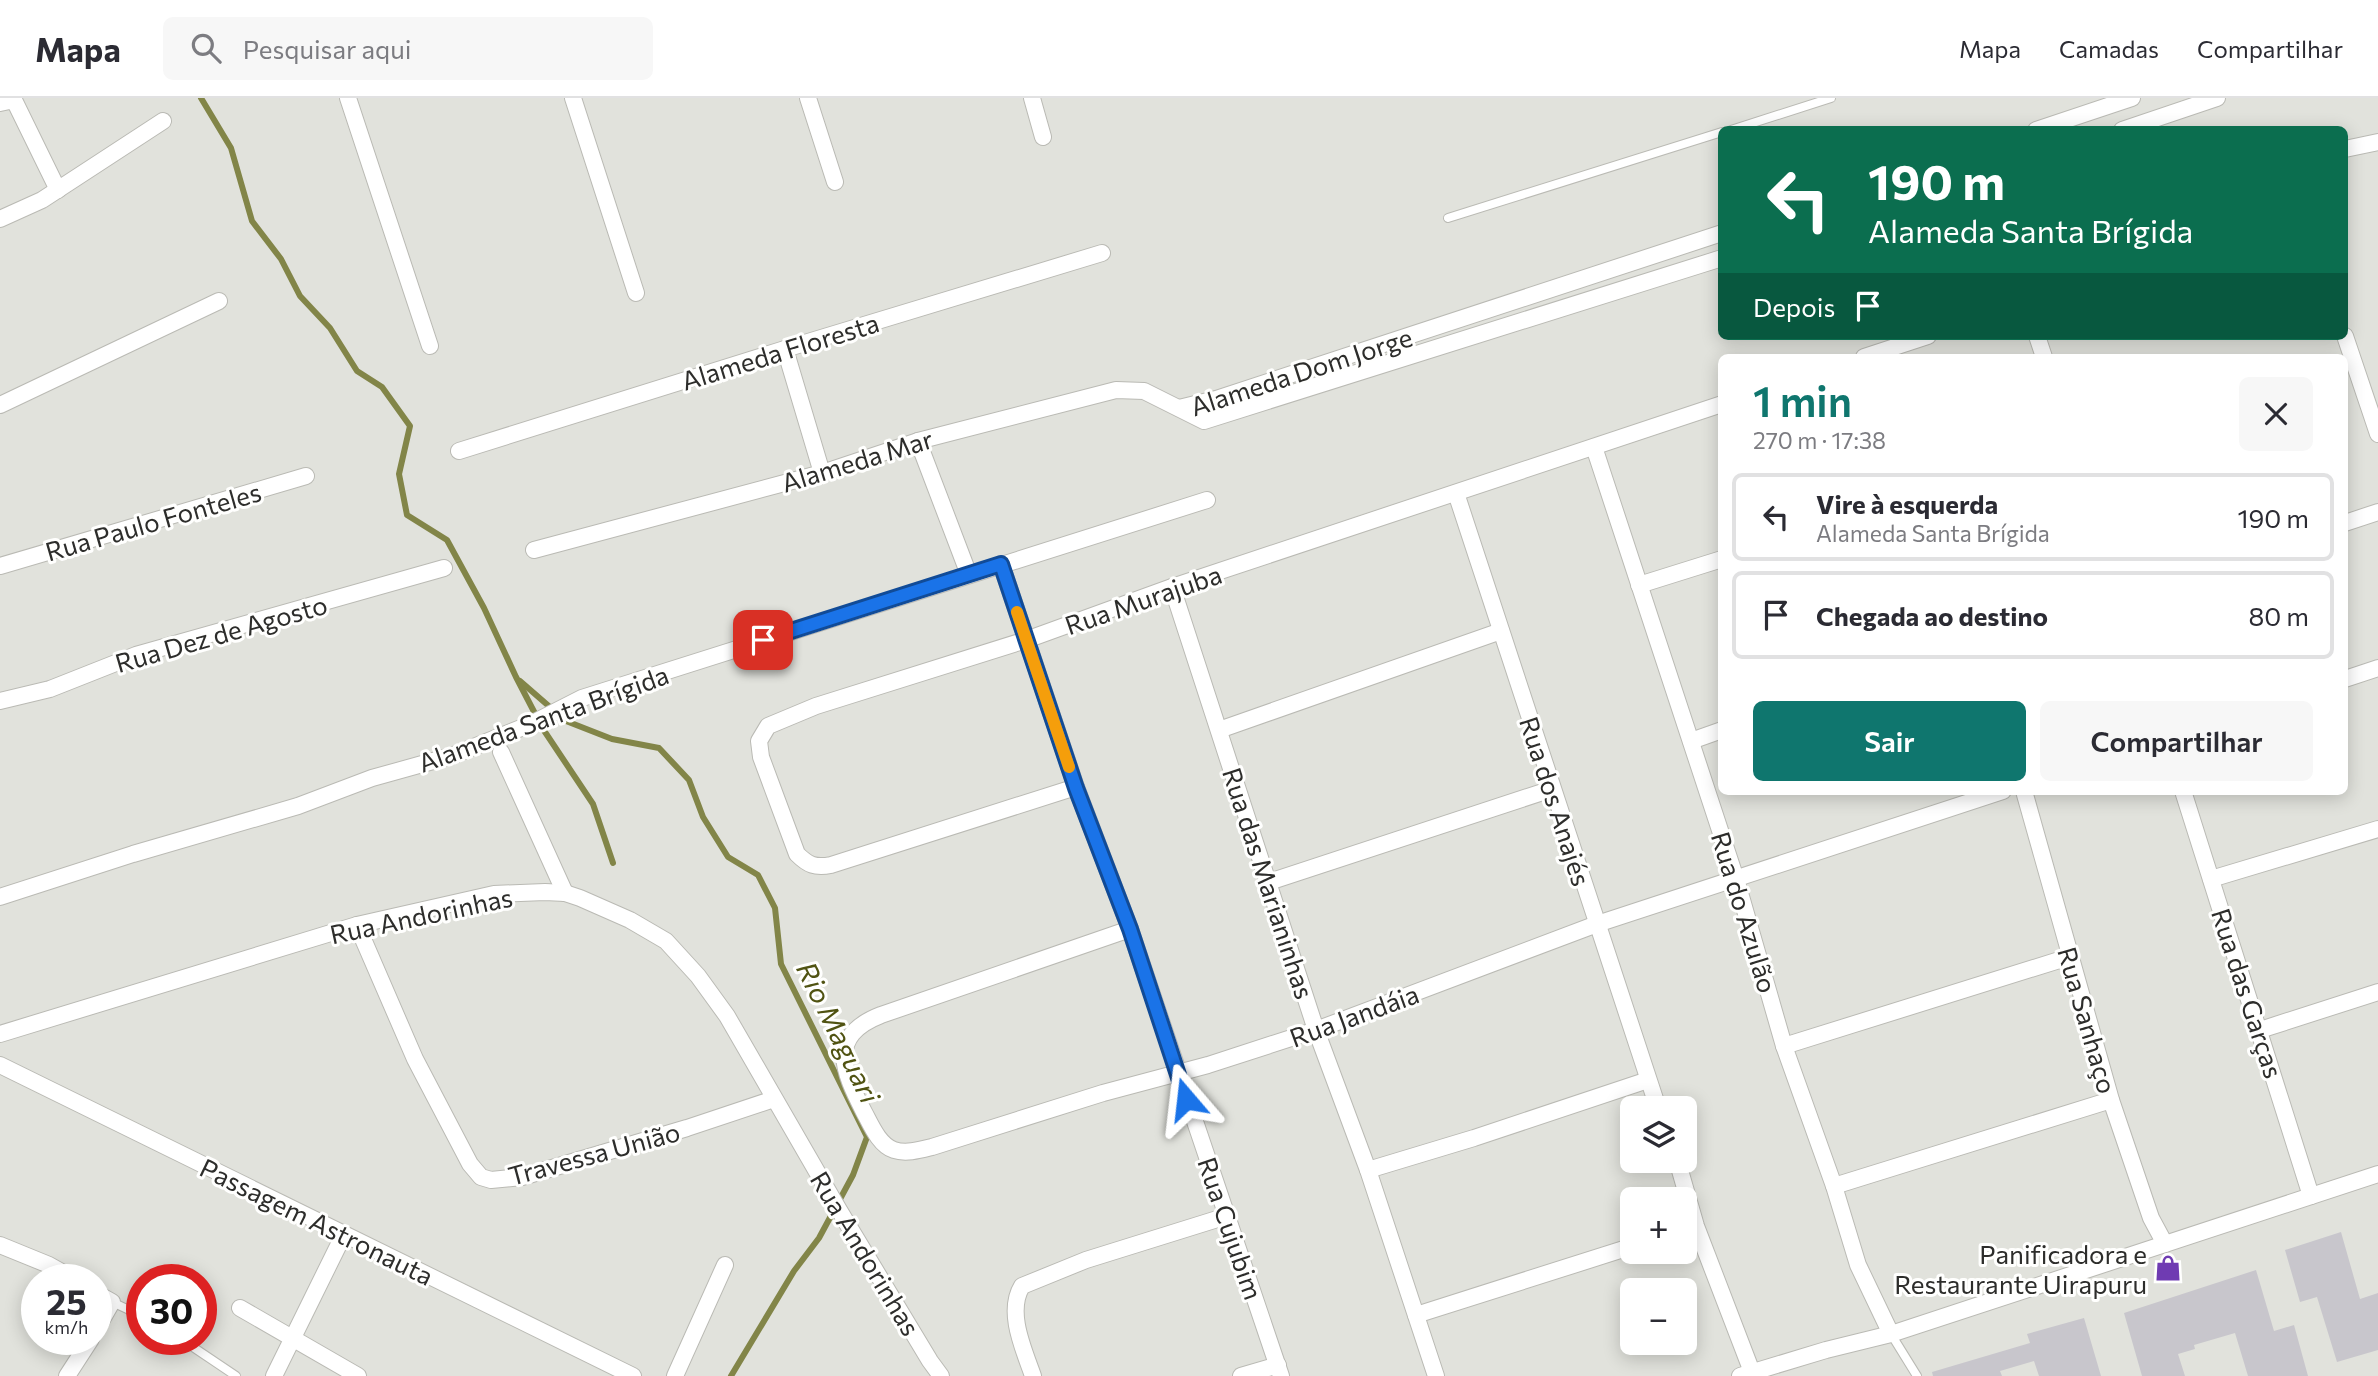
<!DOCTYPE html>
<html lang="pt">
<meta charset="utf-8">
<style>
body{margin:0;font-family:Commissioner,sans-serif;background:#f7f7f7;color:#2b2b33;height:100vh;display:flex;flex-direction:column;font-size:26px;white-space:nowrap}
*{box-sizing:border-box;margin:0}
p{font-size:23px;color:#7c7c81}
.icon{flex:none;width:38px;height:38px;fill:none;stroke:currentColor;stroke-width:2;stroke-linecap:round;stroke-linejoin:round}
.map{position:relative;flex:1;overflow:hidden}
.sheet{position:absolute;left:1718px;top:256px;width:630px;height:441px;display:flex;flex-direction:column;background:#fff;border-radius:10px;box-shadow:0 4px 18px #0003}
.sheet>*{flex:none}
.top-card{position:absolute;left:1718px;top:28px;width:630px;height:214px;border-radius:10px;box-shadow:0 4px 18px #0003;background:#0b6e4f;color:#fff;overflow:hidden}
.buttons{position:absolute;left:1620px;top:998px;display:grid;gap:14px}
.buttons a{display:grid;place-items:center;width:77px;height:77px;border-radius:10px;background:#fff;box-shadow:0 4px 18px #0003;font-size:35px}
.speed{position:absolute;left:21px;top:1166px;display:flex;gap:14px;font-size:35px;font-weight:700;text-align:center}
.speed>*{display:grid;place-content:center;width:91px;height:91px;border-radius:50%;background:#fff;box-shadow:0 4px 18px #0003;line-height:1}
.speed small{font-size:18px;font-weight:400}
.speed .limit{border:10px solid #d22;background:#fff;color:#111}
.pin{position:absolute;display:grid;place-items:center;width:60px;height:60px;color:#fff;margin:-30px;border-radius:14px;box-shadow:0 4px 10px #0006}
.me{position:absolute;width:77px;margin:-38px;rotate:343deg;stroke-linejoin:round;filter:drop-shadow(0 0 5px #0008)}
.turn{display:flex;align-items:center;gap:24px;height:147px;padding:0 35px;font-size:32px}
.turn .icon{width:91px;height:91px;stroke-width:2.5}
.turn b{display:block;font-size:49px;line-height:60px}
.then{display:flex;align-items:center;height:66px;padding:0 35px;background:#0003;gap:14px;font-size:26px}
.round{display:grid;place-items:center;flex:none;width:74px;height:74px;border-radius:10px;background:#f7f7f7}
.overview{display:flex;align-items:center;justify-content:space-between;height:119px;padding:0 35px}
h1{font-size:42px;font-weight:600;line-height:52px;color:#0f766e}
.button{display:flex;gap:14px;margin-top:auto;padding:14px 35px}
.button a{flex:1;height:80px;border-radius:10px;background:#0f766e;color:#fff;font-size:28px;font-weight:600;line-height:80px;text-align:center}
.button a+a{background:#f7f7f7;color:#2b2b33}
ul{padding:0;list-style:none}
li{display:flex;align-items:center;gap:21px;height:88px;margin:0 14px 10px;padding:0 21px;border:4px solid #e1e1e2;border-radius:10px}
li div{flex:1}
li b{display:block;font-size:26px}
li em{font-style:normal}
header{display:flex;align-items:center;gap:42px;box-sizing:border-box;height:98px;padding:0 35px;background:#fff;border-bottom:2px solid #e1e1e2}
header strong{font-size:33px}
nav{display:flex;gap:38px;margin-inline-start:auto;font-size:24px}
.search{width:490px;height:63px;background:#f7f7f7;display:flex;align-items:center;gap:18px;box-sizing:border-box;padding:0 24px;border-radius:10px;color:#7c7c81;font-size:26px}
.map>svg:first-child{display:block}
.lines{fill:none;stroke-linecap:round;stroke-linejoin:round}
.stream{stroke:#828548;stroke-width:6}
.building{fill:#c8c6cc}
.service-casing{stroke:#babab4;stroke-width:10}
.minor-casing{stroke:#babab4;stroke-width:18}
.service{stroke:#fff;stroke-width:8}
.minor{stroke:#fff;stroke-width:16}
.route-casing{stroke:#114b97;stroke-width:18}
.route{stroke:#1a73e8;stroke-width:12}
.slow{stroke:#f59e0b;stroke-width:12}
.labels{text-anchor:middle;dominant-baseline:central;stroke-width:6;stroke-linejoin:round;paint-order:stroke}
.street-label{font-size:26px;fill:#2d2d2b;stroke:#fffffe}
.poi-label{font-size:26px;fill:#2d2d2b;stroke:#fffffe;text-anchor:end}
.water-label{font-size:28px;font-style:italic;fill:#505312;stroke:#fffffe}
</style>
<header>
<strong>Mapa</strong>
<div class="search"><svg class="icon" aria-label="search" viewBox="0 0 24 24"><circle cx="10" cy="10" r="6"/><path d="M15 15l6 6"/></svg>Pesquisar aqui</div>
<nav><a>Mapa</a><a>Camadas</a><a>Compartilhar</a></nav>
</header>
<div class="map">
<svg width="2378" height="1278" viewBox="0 0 2378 1278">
<rect width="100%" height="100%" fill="#e1e2dc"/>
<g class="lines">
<g class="stream">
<polyline points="201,0 231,50 252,123 281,161 300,198 330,230 357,273 382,289 410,328 399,376 407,417 447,442 484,510 516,579 543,631 593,706 613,765"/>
<polyline points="520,583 566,623 612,641 659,650 689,682 703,719 728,759 758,777 775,810 781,866 867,1039 853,1077 819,1140 794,1173 731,1278"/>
</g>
</g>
<g class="building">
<polygon points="2341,1134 2360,1201 2378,1195 2378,1252 2337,1264 2317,1199 2300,1204 2285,1152"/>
<polygon points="2256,1172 2274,1233 2294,1227 2308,1278 2248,1278 2235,1235 2194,1247 2195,1251 2178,1256 2185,1278 2142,1278 2124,1215"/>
<polygon points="2084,1220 2101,1278 2039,1278 2034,1263 2000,1273 2002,1278 1933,1278 1932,1274 2030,1245 2027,1236"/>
</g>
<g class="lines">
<g class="service-casing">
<g id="service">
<polyline points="1731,32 1831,0"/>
<polyline points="1448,120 1722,34"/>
<polyline points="112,1204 142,1218"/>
<polyline points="1891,1236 1917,1278"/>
<polyline points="181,1241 236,1278"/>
</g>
</g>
<g class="minor-casing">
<g id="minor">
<polyline points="348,0 430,248"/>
<polyline points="573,0 636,195"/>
<polyline points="808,0 835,84"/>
<polyline points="1032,0 1043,39"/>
<polyline points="0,5 14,2 58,92"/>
<polyline points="2036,32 2132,0"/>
<polyline points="2122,32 2217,0"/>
<polyline points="2345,51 2378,44"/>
<polyline points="0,121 42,102 163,23"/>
<polyline points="2037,238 2044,259"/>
<polyline points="2345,238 2378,336"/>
<polyline points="785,251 822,375"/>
<polyline points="1864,259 1928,238"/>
<polyline points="0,307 219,203"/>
<polyline points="1179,310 1216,301 1722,135"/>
<polyline points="918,343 969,477"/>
<polyline points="1594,349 1736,781 1784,948 1834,1088 1858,1167 1891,1236"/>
<polyline points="459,353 785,251 1102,155"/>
<polyline points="1456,395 1658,1010"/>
<polyline points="2345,425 2378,414"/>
<polyline points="534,452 822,375 918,343 1116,292 1144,293 1204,323 1722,160"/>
<polyline points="1001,466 1076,689 1130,831 1281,1278"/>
<polyline points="0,468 306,378"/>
<polyline points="1639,487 1722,461"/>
<polyline points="1172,489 1316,932 1368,1072 1436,1278"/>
<polyline points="2345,581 2378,570"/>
<polyline points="0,603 50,591 136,557 444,470"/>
<polyline points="1219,632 1501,533"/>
<polyline points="1691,643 1722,632"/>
<polyline points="501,654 565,795"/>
<path d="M1076,689L831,767C815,770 808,767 797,756L761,659L759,643L768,628L816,608L1026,542L1172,489L1722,306"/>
<polyline points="2024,693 2111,1002 2151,1120 2165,1146"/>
<polyline points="2183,693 2311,1098"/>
<polyline points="2211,781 2378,731"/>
<polyline points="1269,784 1552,691"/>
<polyline points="0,799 133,756 298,708 372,680 451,658 531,626 582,600 1207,402"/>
<polyline points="357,827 415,961 470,1066 481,1079 491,1082 522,1079 687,1030 774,1001"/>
<path d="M1130,831L881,917C827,938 843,973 864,1014C871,1027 879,1047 894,1052C906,1056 920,1052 932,1049L1103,995L1208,967L1316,932L1597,826L2003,693"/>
<polyline points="2260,932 2378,894"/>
<polyline points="0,936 357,827 494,796 545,794 565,795 580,800 630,822 666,843 698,878 727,918 839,1112 930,1263 941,1278"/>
<polyline points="1784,948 2069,859"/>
<polyline points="0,967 633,1278"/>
<polyline points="1677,1062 1696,1128 1752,1274"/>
<polyline points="1368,1072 1474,1040 1648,982"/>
<polyline points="1834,1088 2111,1002"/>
<polyline points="0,1147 49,1167 74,1181"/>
<polyline points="96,1195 112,1204 96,1232"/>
<polyline points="240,1210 358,1278"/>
<polyline points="1416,1217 1633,1148"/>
<polyline points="67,1278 91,1241"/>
<polyline points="274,1278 344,1136"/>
<polyline points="675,1278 725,1167"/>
<path d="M1033,1278C1024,1252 1006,1214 1022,1188L1086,1162L1227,1118"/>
<polyline points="1241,1278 1278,1267"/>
<polyline points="1740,1278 1826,1252 1891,1236 2378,1076"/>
</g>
</g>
<use href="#service" class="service"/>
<use href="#minor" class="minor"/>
</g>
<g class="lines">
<g class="route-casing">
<polyline id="route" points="763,542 1001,466 1076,690 1130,831 1186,1001"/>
</g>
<use href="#route" class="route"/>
<polyline class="slow" points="1017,514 1069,669"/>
</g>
<defs>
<g id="shop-bare" transform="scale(2.1)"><path d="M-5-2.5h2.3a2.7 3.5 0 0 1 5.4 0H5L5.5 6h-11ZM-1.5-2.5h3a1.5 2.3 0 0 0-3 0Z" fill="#6f3bb2" stroke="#fffffe" stroke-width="2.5" paint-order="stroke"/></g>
</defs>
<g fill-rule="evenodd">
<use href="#shop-bare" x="2168" y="1170"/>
</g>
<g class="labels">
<g class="street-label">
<text transform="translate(780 253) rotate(-17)">Alameda Floresta</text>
<text transform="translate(1301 273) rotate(-18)">Alameda Dom Jorge</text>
<text transform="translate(857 362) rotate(-17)">Alameda Mar</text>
<text transform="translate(153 423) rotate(-16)">Rua Paulo Fonteles</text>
<text transform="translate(1143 501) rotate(-19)">Rua Murajuba</text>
<text transform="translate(221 535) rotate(-16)">Rua Dez de Agosto</text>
<text transform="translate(543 620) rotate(-20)">Alameda Santa Brígida</text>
<text transform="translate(1556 703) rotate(72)">Rua dos Anajés</text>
<text transform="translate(1269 785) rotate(72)">Rua das Marianinhas</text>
<text transform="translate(1745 814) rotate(73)">Rua do Azulão</text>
<text transform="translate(421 817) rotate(-12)">Rua Andorinhas</text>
<text transform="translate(2248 895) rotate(72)">Rua das Garças</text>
<text transform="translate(1354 917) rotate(-20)">Rua Jandáia</text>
<text transform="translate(2088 922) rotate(74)">Rua Sanhaço</text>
<text transform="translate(594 1055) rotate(-15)">Travessa União</text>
<text transform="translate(317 1123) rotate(26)">Passagem Astronauta</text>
<text transform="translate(1231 1130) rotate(71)">Rua Cujubim</text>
<text transform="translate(866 1155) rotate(59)">Rua Andorinhas</text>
</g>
<g class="poi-label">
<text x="2147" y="1155">Panificadora e<tspan x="2147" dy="30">Restaurante Uirapuru</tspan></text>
</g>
<g class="water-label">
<text transform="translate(839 934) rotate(64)">Rio Maguari</text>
</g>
</g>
</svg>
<div class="buttons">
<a><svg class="icon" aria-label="layers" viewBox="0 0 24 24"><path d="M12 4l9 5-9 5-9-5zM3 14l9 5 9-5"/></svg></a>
<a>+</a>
<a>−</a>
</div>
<div class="speed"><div>25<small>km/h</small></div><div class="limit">30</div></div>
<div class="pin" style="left:763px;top:542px;background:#d93025"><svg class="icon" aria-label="arrive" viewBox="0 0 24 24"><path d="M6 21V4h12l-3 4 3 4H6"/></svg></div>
<svg class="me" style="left:1186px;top:1001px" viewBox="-20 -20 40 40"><path d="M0-17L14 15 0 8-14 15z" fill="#1a73e8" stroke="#fff" stroke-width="4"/></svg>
<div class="top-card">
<div class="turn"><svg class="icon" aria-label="left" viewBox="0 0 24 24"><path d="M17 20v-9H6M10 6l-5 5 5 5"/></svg><div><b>190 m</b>Alameda Santa Brígida</div></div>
<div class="then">Depois<svg class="icon" aria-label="arrive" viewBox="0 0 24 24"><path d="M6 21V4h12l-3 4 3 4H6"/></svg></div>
</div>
<section class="sheet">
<div class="overview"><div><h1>1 min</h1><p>270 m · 17:38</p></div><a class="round"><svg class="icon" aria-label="close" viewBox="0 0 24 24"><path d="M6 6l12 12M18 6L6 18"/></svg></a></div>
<ul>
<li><svg class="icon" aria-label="left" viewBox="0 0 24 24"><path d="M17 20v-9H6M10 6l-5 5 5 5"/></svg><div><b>Vire à esquerda</b><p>Alameda Santa Brígida</p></div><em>190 m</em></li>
<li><svg class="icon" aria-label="arrive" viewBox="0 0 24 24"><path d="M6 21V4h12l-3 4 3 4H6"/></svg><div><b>Chegada ao destino</b></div><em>80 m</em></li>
</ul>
<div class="button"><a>Sair</a><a>Compartilhar</a></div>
</section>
</div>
